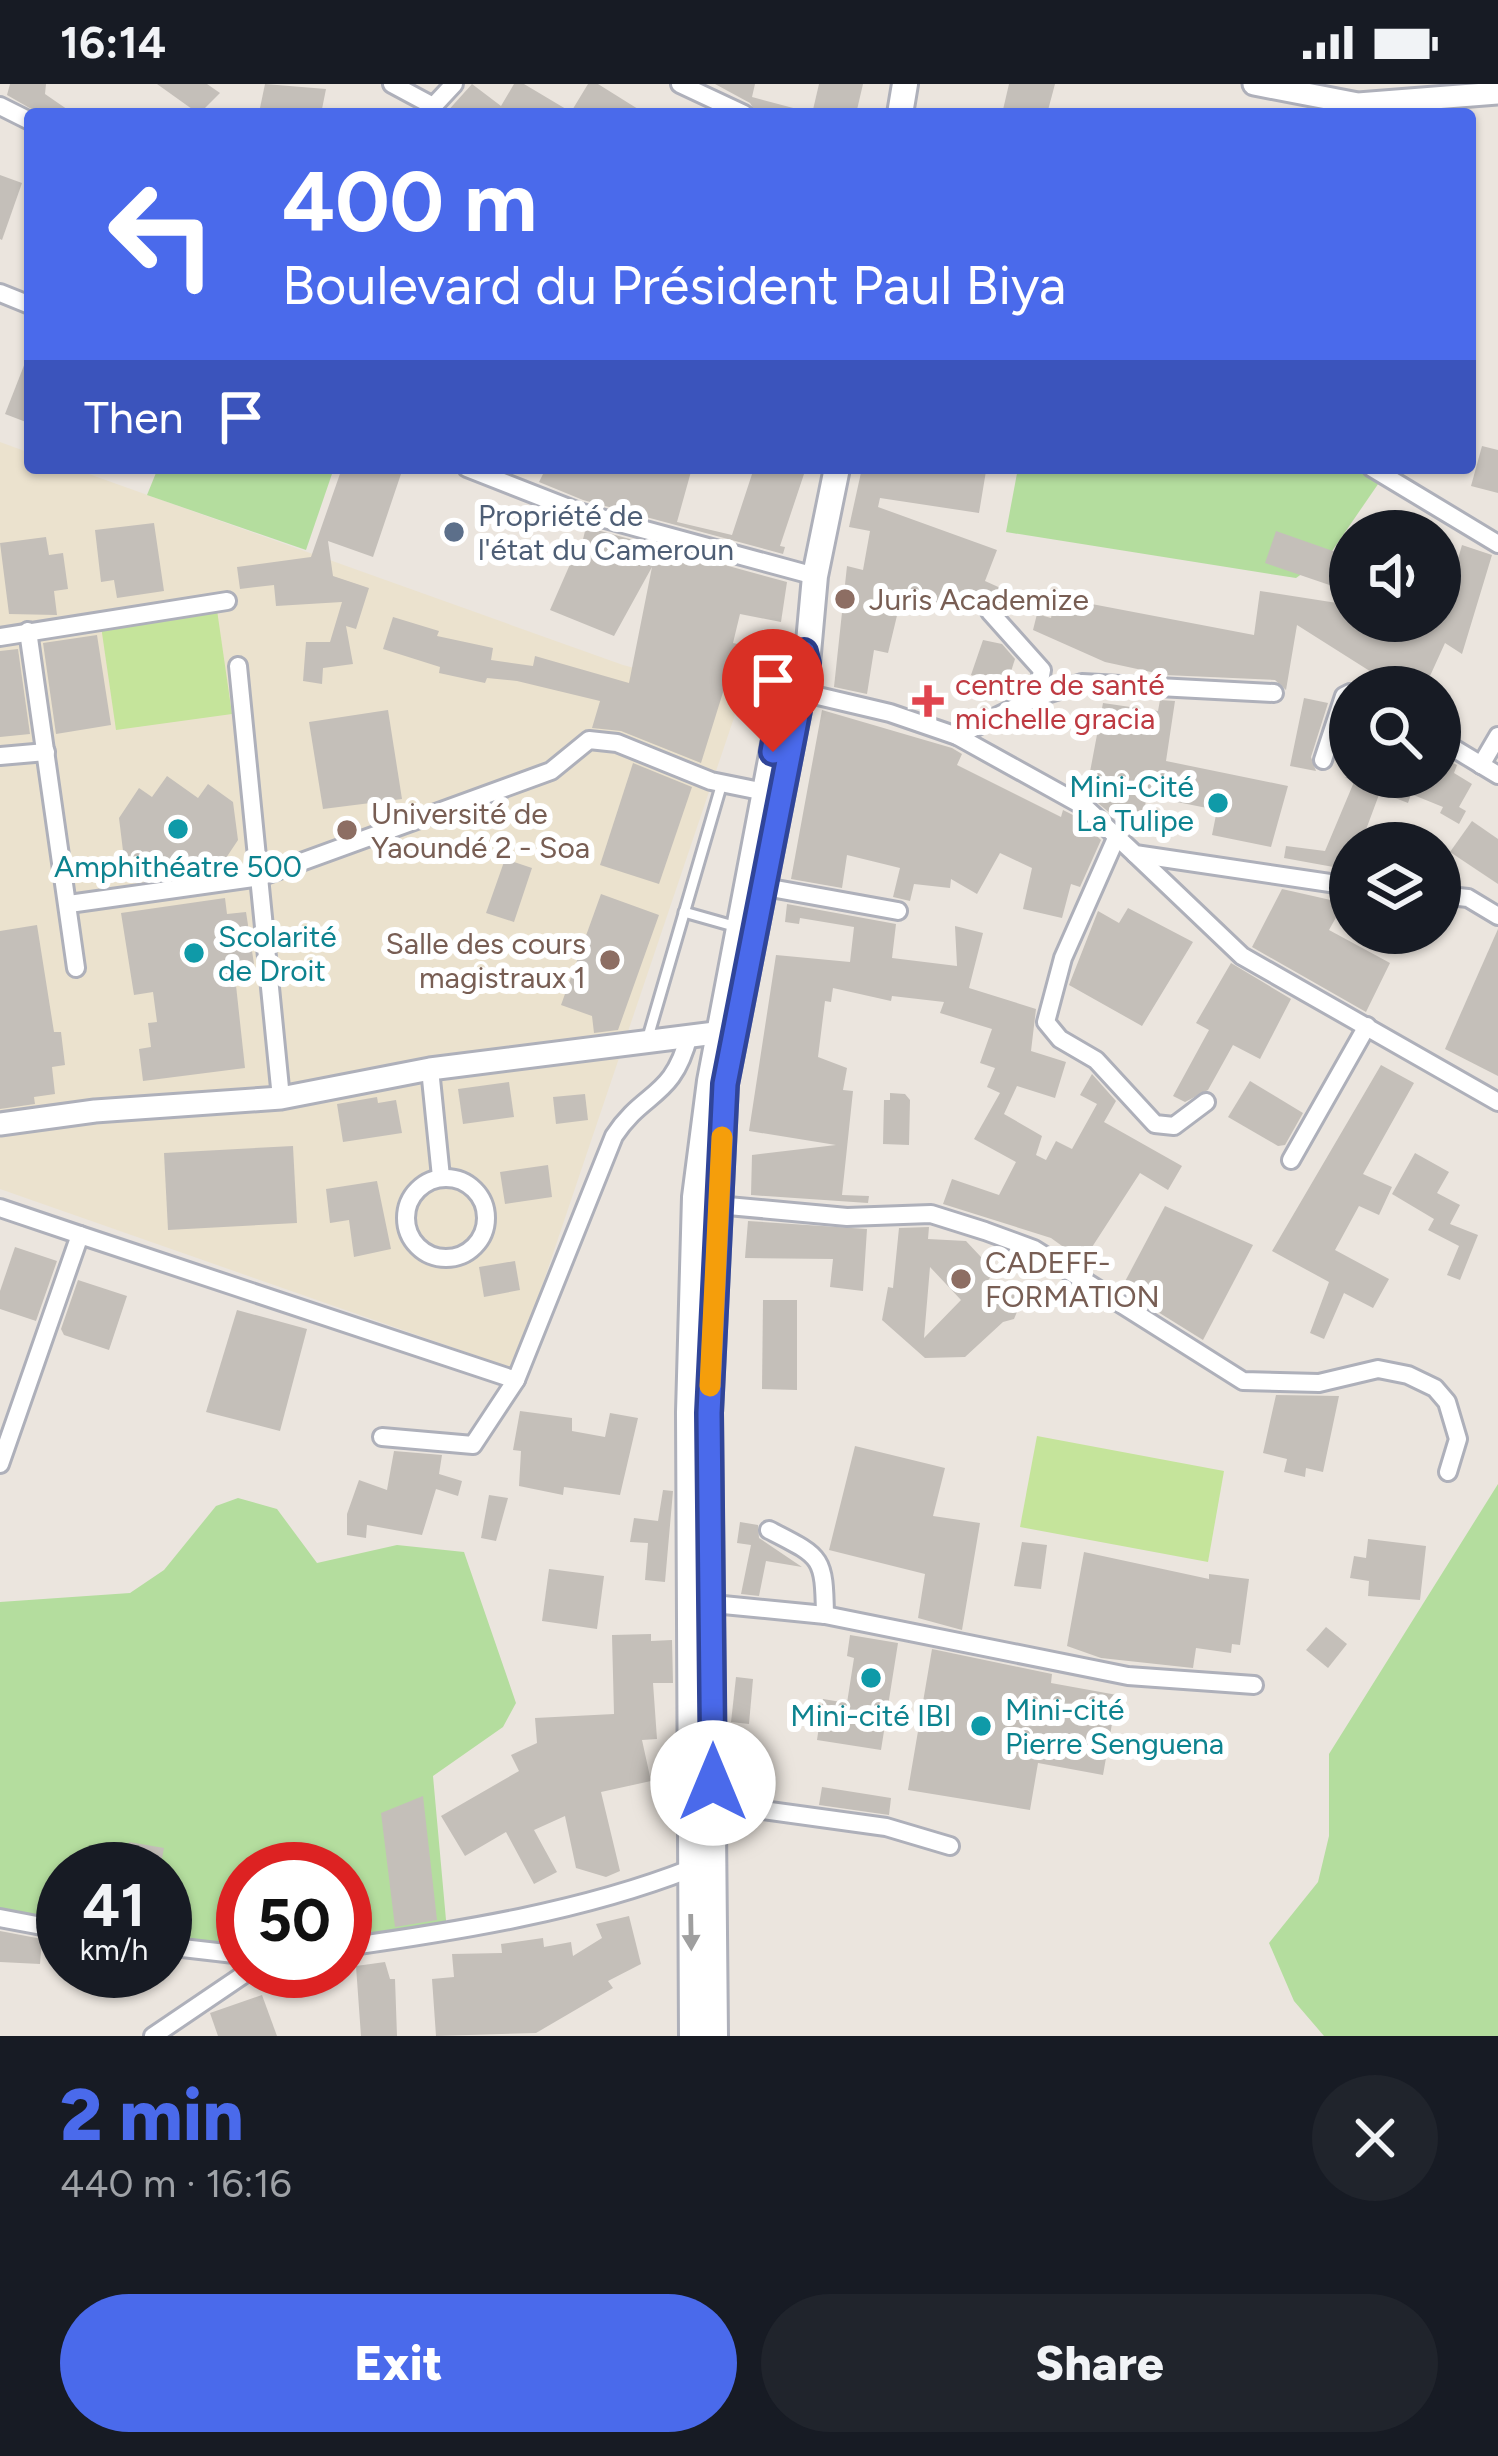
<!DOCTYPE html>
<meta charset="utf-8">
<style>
body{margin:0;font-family:Figtree,sans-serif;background:#20242c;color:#f1f3f6;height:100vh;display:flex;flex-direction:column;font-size:45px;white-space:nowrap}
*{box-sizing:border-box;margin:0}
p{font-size:39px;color:#9ea1a6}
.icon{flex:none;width:66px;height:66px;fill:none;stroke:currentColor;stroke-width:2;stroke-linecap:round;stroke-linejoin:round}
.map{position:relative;height:1952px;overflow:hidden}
.panel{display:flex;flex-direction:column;background:#171b24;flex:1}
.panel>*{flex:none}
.guide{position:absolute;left:24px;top:24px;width:1452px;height:366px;border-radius:12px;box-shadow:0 3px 9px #0004;background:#4a6aeb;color:#fff;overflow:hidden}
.fabs{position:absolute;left:1329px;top:426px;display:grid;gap:24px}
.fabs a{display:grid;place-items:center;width:132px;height:132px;border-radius:50%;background:#171b24;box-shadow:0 3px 9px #0004;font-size:60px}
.speed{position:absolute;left:36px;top:1758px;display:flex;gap:24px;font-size:60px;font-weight:700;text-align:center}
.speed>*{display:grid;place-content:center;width:156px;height:156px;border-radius:50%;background:#171b24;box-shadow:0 3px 9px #0004;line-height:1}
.speed small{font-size:30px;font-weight:400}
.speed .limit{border:18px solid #d22;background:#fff;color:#111}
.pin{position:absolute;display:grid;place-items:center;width:102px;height:102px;color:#fff;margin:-123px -51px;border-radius:50% 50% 50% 0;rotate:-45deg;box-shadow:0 0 12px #0007}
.pin .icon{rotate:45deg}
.me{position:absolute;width:132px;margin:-66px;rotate:0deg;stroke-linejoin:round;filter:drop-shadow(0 0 9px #0008)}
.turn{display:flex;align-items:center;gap:42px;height:252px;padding:0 60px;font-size:54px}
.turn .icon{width:156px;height:156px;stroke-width:2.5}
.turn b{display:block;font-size:84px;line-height:102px}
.then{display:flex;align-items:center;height:114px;padding:0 60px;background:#0003;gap:24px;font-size:45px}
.round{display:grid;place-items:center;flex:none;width:126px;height:126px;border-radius:63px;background:#20242c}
.summary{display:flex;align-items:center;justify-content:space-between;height:204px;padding:0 60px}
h1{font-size:72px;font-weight:800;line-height:90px;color:#4a6aeb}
.cta{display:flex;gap:24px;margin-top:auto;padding:24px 60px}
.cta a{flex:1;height:138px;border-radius:72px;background:#4a6aeb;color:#fff;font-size:48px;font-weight:800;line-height:138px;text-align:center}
.cta a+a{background:#20242c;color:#f1f3f6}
.status{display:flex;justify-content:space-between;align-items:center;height:84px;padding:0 60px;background:#171b24;direction:ltr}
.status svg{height:33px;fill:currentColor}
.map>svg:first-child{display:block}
.education{fill:#ebe2ce}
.green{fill:#b4dd9e}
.pitch{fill:#c5e49b}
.building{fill:#c4bfb9;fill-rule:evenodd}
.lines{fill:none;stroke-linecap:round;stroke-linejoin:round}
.service-casing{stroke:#aeb0ba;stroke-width:15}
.minor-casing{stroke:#aeb0ba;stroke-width:22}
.tertiary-casing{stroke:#aeb0ba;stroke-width:27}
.secondary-casing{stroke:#aeb0ba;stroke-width:30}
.service{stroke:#fff;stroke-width:9}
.minor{stroke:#fff;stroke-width:16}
.tertiary{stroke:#fff;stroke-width:21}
.secondary{stroke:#fff;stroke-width:24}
.oneway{fill:#9f9f9f}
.route-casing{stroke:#304599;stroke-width:30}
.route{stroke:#4a6aeb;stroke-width:21}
.slow{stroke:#f59e0b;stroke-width:21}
.service-dot{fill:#5c6f8a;stroke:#fff;stroke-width:4.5}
.education-dot{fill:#8d6e63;stroke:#fff;stroke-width:4.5}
.health-dot{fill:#e0444e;stroke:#fff;stroke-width:4.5}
.culture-dot{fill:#0f9aa8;stroke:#fff;stroke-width:4.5}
.labels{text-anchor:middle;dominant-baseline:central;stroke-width:12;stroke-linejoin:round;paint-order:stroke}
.service-label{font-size:30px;fill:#4e5e75;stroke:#fff;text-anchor:start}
.education-label{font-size:30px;fill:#785e54;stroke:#fff;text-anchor:start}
.health-label{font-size:30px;fill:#be3a42;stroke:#fff;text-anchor:start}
.culture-label{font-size:30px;fill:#0d838f;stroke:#fff}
</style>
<div class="status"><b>16:14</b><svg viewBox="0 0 49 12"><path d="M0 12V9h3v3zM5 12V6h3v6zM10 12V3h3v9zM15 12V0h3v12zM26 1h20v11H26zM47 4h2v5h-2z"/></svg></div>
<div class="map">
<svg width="1498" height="1952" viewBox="0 0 1498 1952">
<rect width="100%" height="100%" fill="#ebe5de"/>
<polygon class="education" points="0,358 30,369 30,384 72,384 623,581 741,613 514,1285 0,1105"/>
<g class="green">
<polygon points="158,384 334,384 306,466 147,411"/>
<polygon points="1018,384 1372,384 1385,390 1330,470 1296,494 1006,448"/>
<polygon points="1498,1400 1498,1952 1324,1952 1294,1917 1269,1859 1318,1798 1329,1752 1329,1670"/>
<polygon points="238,1414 277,1425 317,1479 397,1461 464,1468 516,1619 503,1643 433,1692 447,1847 345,1863 345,1785 243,1785 243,1870 165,1862 165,1785 63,1785 63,1846 0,1834 0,1518 130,1509 164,1486 216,1422"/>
</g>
<g class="pitch">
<polygon points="217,526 232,630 116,646 101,542"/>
<polygon points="1037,1352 1224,1387 1208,1478 1020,1443"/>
</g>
<g class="building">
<polygon points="10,0 46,0 45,10 74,30 40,30 7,11"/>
<polygon points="157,0 207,0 220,9 199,30"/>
<polygon points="265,0 326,5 321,30 260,24"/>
<polygon points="472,0 501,22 514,0 524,0 571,28 588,0 598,0 646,30 445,30"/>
<polygon points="715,0 755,0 752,13 797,25 796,30 757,30 750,19"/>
<polygon points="819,0 863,0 856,30 812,30"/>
<polygon points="1009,0 1055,0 1047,30 1002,30"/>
<polygon points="0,91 22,99 2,156 0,155"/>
<polygon points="30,266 30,326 26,338 5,330"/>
<polygon points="1482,362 1498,366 1498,409 1471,402"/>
<polygon points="342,384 403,384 373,473 328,457 333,492 369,504 356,545 346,542 353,580 323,584 322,600 303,597 306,558 330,558 342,518 276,522 274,501 240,505 237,483 311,473"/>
<polygon points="546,384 692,384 677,438 732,451 754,384 806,384 780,462 785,463 783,470 583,416 539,398"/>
<polygon points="862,384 986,387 979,429 880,414 878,423 997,466 985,497 1016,511 1008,529 993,516 982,518 977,529 901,515 888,569 874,566 867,610 834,603 847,482 863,486 870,447 849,443"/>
<polygon points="154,439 164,507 117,514 114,496 101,498 95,446"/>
<polygon points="586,443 787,498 781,538 740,530 733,559 778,569 774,587 758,616 724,605 701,679 621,647 592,644 600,617 517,597 487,594 485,599 439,589 440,583 383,565 393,533 439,547 437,552 493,564 491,576 533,582 535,572 629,599 652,483 614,552 550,526 571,478 577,480"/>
<polygon points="1276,447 1350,473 1350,508 1265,479"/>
<polygon points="46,453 49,471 63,469 68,505 54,507 57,531 9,530 0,459"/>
<polygon points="1462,461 1492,471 1462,570 1445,559 1425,603 1395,603 1297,541 1286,606 1275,596 1165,591 1105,578 1033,546 1037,530 1051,534 1055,513 1254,551 1260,507 1350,521 1350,537 1440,537"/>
<polygon points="97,551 111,641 56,650 43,559"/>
<polygon points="983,556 1002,560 1015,575 1006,603 971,591"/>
<polygon points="18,565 30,650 0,653 0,567"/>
<polygon points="1304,614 1328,619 1311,673 1316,687 1290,682"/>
<polygon points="1160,616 1175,617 1166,677 1288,702 1271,763 1212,751 1217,726 1147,712 1142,737 1111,730 1086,709 1103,619 1158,627"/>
<polygon points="388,626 402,715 323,725 309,638"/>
<polygon points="822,626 952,664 962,670 957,681 1061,733 1063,726 1077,733 1101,756 1080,803 1071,800 1062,834 1023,825 1032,784 1000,769 977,810 951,795 950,804 914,800 910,817 893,813 900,784 847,771 842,804 791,795"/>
<polygon points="1440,672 1457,681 1454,689 1472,700 1459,723 1466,727 1459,740 1440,729 1443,723 1411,710 1408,719 1380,708 1361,759 1350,759 1350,786 1284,774 1286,762 1325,767 1354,698 1345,693 1440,693"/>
<polygon points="633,679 692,703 659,800 600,781"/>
<polygon points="167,692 198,714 208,700 233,718 238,756 222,780 206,769 191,790 176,792 162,782 153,795 124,775 119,734 139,704 152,713"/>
<polygon points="1472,737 1498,755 1498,800 1450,768"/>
<polygon points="505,775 532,784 514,838 486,829"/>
<polygon points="1282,805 1344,819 1329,846 1390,879 1366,928 1252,863"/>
<polygon points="601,810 659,831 618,946 594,949 592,932 561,921"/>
<polygon points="225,814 227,830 246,828 254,880 234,883 245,984 143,997 139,965 151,963 148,939 157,938 153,908 134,911 121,829"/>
<polygon points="787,820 896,840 892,874 957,882 955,842 983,849 969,904 1036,925 1031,967 1066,978 1055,1014 1017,1002 1004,1030 1042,1052 1036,1071 1046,1076 1056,1057 1072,1065 1097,1020 1080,1011 1092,990 1116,1017 1104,1038 1182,1082 1168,1106 1140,1089 1083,1177 1051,1154 943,1120 952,1095 999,1111 1016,1078 974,1055 1000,1009 987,1003 995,984 980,979 992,945 940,929 944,918 892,912 891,917 833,904 831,918 825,917 818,973 847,984 843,1006 853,1007 842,1111 869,1112 868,1119 751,1111 752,1071 836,1061 749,1047 776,871 850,878 854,843 800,834 799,840 785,838"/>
<polygon points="1128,824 1193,858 1142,942 1069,901 1098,827 1119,839"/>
<polygon points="37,841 54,948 61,948 65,981 52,983 55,1010 34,1013 35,1020 0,1025 0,847"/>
<polygon points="1498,845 1498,992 1445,965"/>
<polygon points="1231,879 1291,915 1260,975 1233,961 1208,1006 1185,1018 1173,1012 1209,946 1196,939"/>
<polygon points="1381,981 1414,999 1363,1090 1392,1103 1379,1131 1359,1122 1335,1166 1389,1195 1373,1224 1344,1209 1324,1255 1310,1249 1329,1198 1272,1167"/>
<polygon points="1250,997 1303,1029 1285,1061 1278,1062 1228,1033"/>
<polygon points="509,998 514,1033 463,1040 458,1005"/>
<polygon points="890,1009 905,1010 910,1016 909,1061 883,1060 884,1016 890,1016"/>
<polygon points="585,1010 588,1036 556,1040 553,1013"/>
<polygon points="377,1013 378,1019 396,1016 402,1049 343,1058 337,1020"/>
<polygon points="293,1062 297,1139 168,1146 164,1069"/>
<polygon points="1415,1069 1449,1088 1437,1109 1460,1121 1450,1140 1478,1151 1460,1196 1447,1191 1459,1162 1428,1146 1434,1135 1392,1110"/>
<polygon points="548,1081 552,1113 505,1120 500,1088"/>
<polygon points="377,1097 391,1165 354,1173 349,1136 330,1139 326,1105"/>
<polygon points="1165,1122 1253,1161 1203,1256 1121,1205"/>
<polygon points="748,1137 867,1145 863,1207 830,1203 833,1175 745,1174"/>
<path d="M929,1143L928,1155L966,1157L995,1188L984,1201L1027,1204L1014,1235L1003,1238L965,1273L925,1274L882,1236L888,1203L893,1204L899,1144ZM930,1183L961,1216L924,1254Z"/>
<polygon points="15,1163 57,1177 36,1237 0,1225 0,1207"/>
<polygon points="515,1177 520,1206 484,1213 479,1183"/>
<polygon points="78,1196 127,1212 109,1266 64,1251 61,1245"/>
<polygon points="763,1216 797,1216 797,1306 762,1305"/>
<polygon points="237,1226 307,1245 280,1347 206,1328"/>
<polygon points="1276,1311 1339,1312 1323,1388 1306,1384 1305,1393 1284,1388 1287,1375 1263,1369"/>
<polygon points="520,1327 572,1334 572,1347 605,1353 610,1329 638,1334 620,1411 564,1403 563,1411 519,1402 521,1367 513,1366"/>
<polygon points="855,1362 945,1384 933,1432 980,1439 962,1546 918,1534 925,1490 829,1466"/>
<polygon points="394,1367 442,1371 439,1390 462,1397 458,1412 436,1405 422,1451 367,1441 366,1454 347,1451 347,1430 359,1396 387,1406"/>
<polygon points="663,1406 673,1407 665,1498 645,1496 648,1459 630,1458 634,1434 658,1437"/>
<polygon points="489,1411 508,1414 496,1457 481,1454"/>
<polygon points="740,1438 758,1441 759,1454 802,1483 766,1477 759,1512 741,1510 751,1461 737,1459"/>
<polygon points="1368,1455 1426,1462 1420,1516 1368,1512 1369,1497 1350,1494 1354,1472 1366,1474"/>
<polygon points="1022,1458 1047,1461 1041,1505 1014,1502"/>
<polygon points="1084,1468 1209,1495 1209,1490 1249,1495 1240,1561 1232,1560 1231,1569 1196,1564 1193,1584 1101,1574 1067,1562"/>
<polygon points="549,1485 604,1492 597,1545 542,1537"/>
<polygon points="1326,1543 1347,1560 1328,1584 1306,1566"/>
<polygon points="651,1550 651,1557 672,1556 673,1599 653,1599 657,1655 642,1656 651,1697 601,1708 620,1787 606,1793 576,1784 565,1732 534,1746 557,1788 534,1800 506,1748 465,1772 441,1732 519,1687 511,1671 537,1659 535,1634 614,1630 612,1551"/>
<polygon points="850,1551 898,1559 881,1666 817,1656 823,1615 847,1619 854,1574 847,1572"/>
<polygon points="932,1565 1052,1590 1051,1599 1117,1611 1103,1691 1038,1679 1030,1726 908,1706"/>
<polygon points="736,1593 753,1595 749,1640 731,1638"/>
<polygon points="822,1703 891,1714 889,1731 819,1721"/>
<polygon points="423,1712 437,1836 395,1843 381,1729"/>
<polygon points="129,1758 164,1764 160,1785 125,1785"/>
<polygon points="629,1832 641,1880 608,1897 613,1904 536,1949 436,1952 432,1895 454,1893 452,1870 502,1869 501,1860 543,1854 544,1863 571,1858 573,1872 602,1854 596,1840"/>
<polygon points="0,1847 42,1855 40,1880 0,1878"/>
<polygon points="385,1878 390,1895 395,1895 397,1952 361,1952 356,1882"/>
<polygon points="262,1911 277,1952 218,1952 210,1929"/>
</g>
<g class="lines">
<g class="service-casing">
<g id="service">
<polyline points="684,828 737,843"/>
<polyline points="648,953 722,699"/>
</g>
</g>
<g class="minor-casing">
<g id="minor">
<polyline points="392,0 433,22"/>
<polyline points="680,0 744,30"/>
<polyline points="0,22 30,37"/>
<polyline points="426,30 454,0"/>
<polyline points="0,209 30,221"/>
<polyline points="467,384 579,428 815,492"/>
<polyline points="1372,384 1498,460"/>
<polyline points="990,528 1042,586 1037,613"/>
<polyline points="28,547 76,884"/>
<polyline points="0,553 227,517"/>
<polyline points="238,582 281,1014"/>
<polyline points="801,608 890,629 957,652 1085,723 1135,770 1350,802"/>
<polyline points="957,652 1037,613 1082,599 1274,609"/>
<polyline points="1440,656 1498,691"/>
<polyline points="0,672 46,668"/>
<polyline points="1323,676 1344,612 1350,609"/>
<polyline points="1481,681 1498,652"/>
<polyline points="1117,752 1063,874 1046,938 1060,955 1096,976 1155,1040 1174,1042 1206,1018"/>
<polyline points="1135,770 1242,872 1498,1018"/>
<polyline points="765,803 898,827"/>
<polyline points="1440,811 1468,814 1498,832"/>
<polyline points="69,820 260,793 551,687 589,656 617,659 711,697 765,708"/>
<polyline points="430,985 441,1093"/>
<polyline points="1291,1076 1367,942"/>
<circle cx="446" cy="1134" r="40"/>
<polyline points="717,1121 847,1133 931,1130 985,1147 1034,1165 1243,1297 1319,1299 1378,1285 1408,1291 1435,1304 1447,1318 1458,1355 1448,1388"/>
<polyline points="0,1124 80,1151"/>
<polyline points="382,1353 473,1361 516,1296"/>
<path d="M0,1380L80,1151L516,1296L614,1052C644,1006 673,1015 689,951"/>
<path d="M769,1446C822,1473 824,1472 825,1531"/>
<polyline points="713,1520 825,1531 1128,1592 1254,1601"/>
<polyline points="712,1719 886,1743 950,1762"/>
<polyline points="0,1834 63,1846"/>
<polyline points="165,1862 243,1871"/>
<path d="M345,1863C459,1847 583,1827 690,1785"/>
<polyline points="153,1952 249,1887"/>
</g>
</g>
<g class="tertiary-casing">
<g id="tertiary">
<polyline points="1254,0 1358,20 1498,9"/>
<polyline points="0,1040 95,1027 281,1014 430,985 731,947"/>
</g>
</g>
<g class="secondary-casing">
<g id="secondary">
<polyline points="900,30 905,0"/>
<polyline points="692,1952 689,1328 695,1113 710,997 785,602 798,575"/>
<polyline points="715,1952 709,1329 725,1000 807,580 815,492 837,384"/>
</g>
</g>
<use href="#service" class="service"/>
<use href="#minor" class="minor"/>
<use href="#tertiary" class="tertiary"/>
<use href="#secondary" class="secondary"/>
</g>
<defs><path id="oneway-solid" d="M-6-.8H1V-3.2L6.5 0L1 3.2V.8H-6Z" transform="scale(3)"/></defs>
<use class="oneway" href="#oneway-solid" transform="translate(691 1848) rotate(89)"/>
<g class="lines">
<g class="route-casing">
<polyline id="route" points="713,1699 709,1329 725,1000 807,580 804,568 785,602 773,668"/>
</g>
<use href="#route" class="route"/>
<polyline class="slow" points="710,1302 722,1053"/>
</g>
<circle class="service-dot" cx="454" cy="448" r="12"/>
<g class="education-dot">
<circle cx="845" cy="515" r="12"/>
<circle cx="347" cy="746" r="12"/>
<circle cx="610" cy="876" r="12"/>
<circle cx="961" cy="1195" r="12"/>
</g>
<path class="health-dot" d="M922 599h12v12h12v12h-12v12h-12v-12h-12v-12h12z"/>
<g class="culture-dot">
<circle cx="1218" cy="719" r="12"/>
<circle cx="178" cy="745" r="12"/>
<circle cx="194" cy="869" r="12"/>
<circle cx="871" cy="1594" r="12"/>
<circle cx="981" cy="1642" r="12"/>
</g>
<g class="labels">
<g class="service-label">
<text x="478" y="431">Propriété de<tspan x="478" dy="34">l'état du Cameroun</tspan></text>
</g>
<g class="education-label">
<text x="869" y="515">Juris Academize</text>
<text x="371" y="729">Université de<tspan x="371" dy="34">Yaoundé 2 - Soa</tspan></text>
<text x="586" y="859" text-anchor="end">Salle des cours<tspan x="586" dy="34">magistraux 1</tspan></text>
<text x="985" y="1178">CADEFF-<tspan x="985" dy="34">FORMATION</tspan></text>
</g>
<g class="health-label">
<text x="955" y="600">centre de santé<tspan x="955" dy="34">michelle gracia</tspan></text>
</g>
<g class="culture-label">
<text x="1194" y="702" text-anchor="end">Mini-Cité<tspan x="1194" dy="34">La Tulipe</tspan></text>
<text x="178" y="782">Amphithéatre 500</text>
<text x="218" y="852" text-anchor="start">Scolarité<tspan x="218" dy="34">de Droit</tspan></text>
<text x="1005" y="1625" text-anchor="start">Mini-cité<tspan x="1005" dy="34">Pierre Senguena</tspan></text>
<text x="871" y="1631">Mini-cité IBI</text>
</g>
</g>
</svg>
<div class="fabs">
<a><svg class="icon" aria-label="sound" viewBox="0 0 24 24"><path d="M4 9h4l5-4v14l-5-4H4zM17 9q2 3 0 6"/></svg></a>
<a><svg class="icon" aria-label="search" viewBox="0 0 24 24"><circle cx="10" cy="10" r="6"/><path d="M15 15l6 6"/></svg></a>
<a><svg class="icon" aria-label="layers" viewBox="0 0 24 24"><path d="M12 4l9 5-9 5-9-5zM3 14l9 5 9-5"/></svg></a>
</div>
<div class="speed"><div>41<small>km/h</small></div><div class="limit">50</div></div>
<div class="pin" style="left:773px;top:668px;background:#d93025"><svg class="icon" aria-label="arrive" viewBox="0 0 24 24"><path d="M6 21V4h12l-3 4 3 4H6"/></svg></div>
<svg class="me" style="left:713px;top:1699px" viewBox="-20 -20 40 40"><circle r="19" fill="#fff"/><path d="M0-13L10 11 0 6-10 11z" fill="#4a6aeb"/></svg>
<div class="guide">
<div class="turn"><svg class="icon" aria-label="left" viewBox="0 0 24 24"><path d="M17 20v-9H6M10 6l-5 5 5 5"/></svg><div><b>400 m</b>Boulevard du Président Paul Biya</div></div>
<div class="then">Then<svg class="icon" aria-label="arrive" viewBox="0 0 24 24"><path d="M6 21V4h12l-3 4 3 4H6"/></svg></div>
</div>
</div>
<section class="panel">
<div class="summary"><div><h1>2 min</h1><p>440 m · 16:16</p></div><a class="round"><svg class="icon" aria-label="close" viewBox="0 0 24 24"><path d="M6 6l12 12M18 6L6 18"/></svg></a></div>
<div class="cta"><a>Exit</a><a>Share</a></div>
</section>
